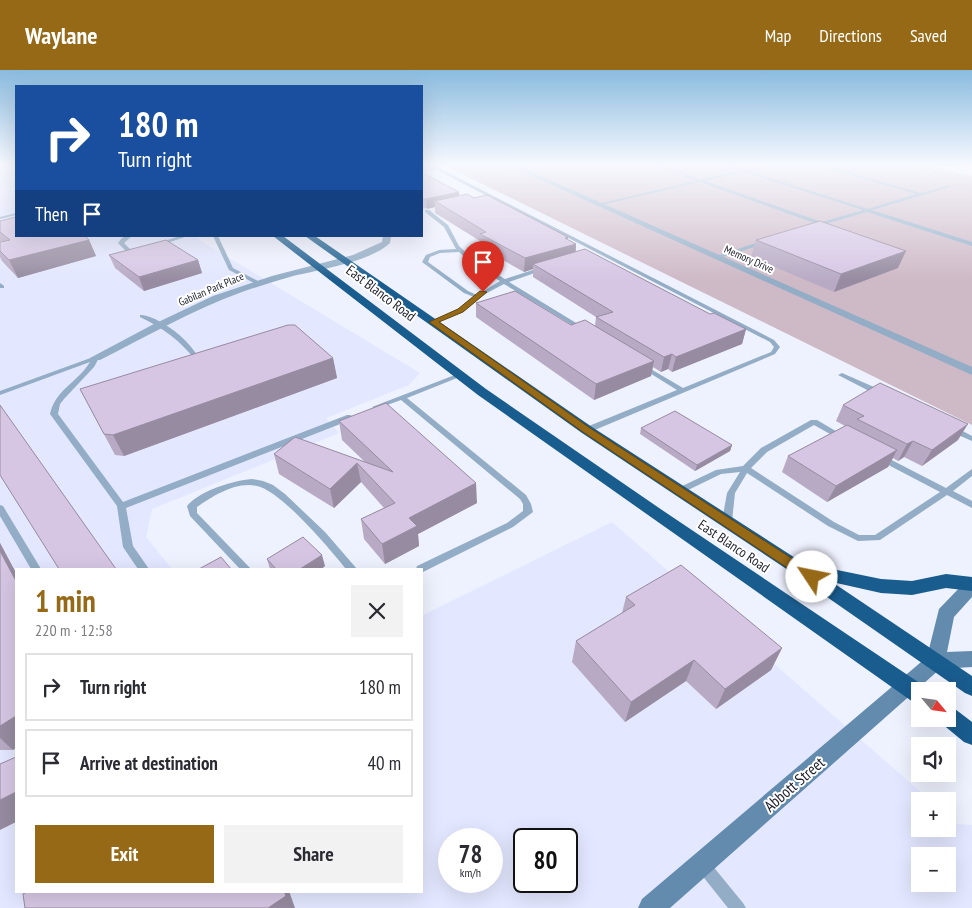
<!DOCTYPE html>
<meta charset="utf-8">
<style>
body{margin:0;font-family:"PT Sans Narrow",sans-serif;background:#f2f2f3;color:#2b2b33;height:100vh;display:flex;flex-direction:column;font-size:19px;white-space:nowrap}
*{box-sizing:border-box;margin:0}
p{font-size:16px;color:#7c7c81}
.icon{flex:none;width:28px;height:28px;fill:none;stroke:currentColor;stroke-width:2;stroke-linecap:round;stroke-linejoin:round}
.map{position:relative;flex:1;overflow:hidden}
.panel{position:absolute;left:15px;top:498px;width:408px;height:325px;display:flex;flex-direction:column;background:#fff;border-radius:0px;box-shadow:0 5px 20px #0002}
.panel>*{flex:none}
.hud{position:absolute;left:15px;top:15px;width:408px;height:152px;border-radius:0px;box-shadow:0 5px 20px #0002;background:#1a4fa0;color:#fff;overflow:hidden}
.needle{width:32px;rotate:119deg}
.tools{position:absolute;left:911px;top:612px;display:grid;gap:10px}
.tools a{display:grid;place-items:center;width:45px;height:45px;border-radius:0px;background:#fff;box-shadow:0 5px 20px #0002;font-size:25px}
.speed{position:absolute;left:438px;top:758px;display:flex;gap:10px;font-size:25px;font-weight:700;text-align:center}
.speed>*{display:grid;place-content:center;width:65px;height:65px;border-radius:50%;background:#fff;box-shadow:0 5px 20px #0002;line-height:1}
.speed small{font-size:12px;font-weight:400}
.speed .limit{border:2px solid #111;border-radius:8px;background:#fff;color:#111}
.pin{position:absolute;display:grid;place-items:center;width:42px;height:42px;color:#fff;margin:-51px -21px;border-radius:50% 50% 50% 0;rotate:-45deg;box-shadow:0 0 5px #0007}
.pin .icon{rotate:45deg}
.me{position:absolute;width:55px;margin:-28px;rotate:304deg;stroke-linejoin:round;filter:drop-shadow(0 0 4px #0008)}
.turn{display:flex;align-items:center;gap:18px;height:105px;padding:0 20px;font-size:22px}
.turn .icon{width:65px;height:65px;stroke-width:2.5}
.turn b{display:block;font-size:35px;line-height:42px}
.then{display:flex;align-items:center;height:48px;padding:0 20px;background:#0003;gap:10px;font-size:19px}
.round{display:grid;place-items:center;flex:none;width:52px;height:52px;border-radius:0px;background:#f2f2f3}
.headline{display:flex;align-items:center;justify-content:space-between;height:85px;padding:0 20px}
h1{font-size:30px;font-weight:700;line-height:38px;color:#966917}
.cta{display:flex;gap:10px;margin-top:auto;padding:10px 20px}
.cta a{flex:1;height:58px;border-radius:0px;background:#966917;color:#fff;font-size:20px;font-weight:700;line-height:58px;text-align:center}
.cta a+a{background:#f2f2f3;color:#2b2b33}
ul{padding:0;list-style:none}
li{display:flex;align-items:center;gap:15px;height:68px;margin:0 10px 8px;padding:0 10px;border:2px solid #e1e1e2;border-radius:0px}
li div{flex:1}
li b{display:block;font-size:19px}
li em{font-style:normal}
header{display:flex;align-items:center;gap:30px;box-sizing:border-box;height:70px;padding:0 25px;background:#966917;color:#fff}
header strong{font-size:24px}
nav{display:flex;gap:28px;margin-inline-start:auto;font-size:18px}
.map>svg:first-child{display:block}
.built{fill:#e3e7ff;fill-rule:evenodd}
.green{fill:#ceb9c6}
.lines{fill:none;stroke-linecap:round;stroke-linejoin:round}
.stream{fill:#9dc5ce;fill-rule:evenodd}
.lane{fill:#92adc5;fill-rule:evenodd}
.street{fill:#92adc5;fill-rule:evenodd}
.secondary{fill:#628bae;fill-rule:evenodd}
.highway{fill:#195c8e;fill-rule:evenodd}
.wall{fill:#b8aac4}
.shaded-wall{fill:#968ba0}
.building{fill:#d6c6e4;stroke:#968ba0}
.route{fill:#966917;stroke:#62440f}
.labels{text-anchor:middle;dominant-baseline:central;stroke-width:4;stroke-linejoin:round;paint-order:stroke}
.far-street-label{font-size:11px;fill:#1c1e2a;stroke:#fff}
.street-label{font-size:14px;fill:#1c1e2a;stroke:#fff}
.near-street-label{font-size:16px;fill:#1c1e2a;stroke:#fff}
</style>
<header>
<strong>Waylane</strong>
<nav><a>Map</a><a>Directions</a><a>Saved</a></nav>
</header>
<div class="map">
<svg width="972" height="838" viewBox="0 0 972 838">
<rect width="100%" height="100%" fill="#eef1fe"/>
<path class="built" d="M0,94H16V166H196L201,171L420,303L409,315L326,348L339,363L152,439L146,467L172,499H16V821H421V546L612,452L931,731H920V759H948V745L958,754L972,755V838H0ZM449,769H491V811H449ZM524,769H566V811H524ZM920,786H948V814H920Z"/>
<polygon class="green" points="442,94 911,94 972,106 972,355"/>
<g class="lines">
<polygon class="stream" points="879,94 883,94 933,106 932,107"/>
<g class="lane">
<polygon points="425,94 430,94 437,97 774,270 780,277 775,284 590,362 584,362 583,360 584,358 677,320 640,297 640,295 644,295 683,318 771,282 774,277 770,272 435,99 421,102 421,100 431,98"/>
<polygon points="507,94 516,96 536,94 516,98"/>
<path d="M651,94H656L701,110L740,100L722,94C730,94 736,98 743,99C752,100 763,94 773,94L748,101L868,139L916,124L812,94H818L921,123L950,115V117L872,140L972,172V176L867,142L815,157L813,156L817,154L700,112L597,136V134L696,111ZM744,102L863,140L822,152L705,111Z"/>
<path d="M425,140H429L448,155L459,176L475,191L505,209L542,197H546V199L509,212L586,259V261H582L504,214L485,224L462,242L435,253H431V251L458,240L474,227L464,223L422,192L426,185L439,180L456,179L444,157L425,142ZM459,182L471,193L500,211L477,225L468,221L428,192L430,187L440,183Z"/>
<polygon points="16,143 16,145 0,149 0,147"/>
<polygon points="126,166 132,166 124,173 131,180 138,178 141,180 140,181 128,183 118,173 122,168"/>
<polygon points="180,166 188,166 158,176 155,174"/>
<polygon points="213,166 218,166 233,198 260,212 260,214 256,214 229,200"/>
<polygon points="765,170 768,172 767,173 719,188 714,187"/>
<polygon points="0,213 4,216 4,218 0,218"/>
<path d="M140,245C145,245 150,247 155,249C175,259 188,271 200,289L199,290H195C180,270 163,258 140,247Z"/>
<path d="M96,286L99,288L94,297L64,329L60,334L58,344L123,432L347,345H350L354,347L353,349L126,438L133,476L149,499H138L123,477L117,436L50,344C55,320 78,312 90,292L0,325V321Z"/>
<polygon points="460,303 464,305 462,306 407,328 526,425 531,434 533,442 513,457 421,503 421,499 416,499 417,496 507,453 523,441 523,434 520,429 401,330 376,339 372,337"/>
<polygon points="842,303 883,321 884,323 883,325 877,325 840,306 838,305"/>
<polygon points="811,350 817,350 846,367 845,369 839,369 814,355 767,382 751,398 834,452 859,465 875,465 940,422 877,389 876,387 877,385 880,384 946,418 972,399 972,406 953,421 972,431 972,438 947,425 880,470 858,471 828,456 747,403 735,423 732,451 730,453 724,453 722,451 727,423 740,402 721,404 682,423 679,424 675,421 676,419 716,400 743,396 761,378"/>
<polygon points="949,357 955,357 972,366 972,371 949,361 948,359"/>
<path d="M252,409L263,411L273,415L285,424L325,462L357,499H346C330,479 281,421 257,416C236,411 213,426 197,437V443L251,499H240L190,446L187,436C201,420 232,411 252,409Z"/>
<polygon points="0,435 3,436 41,499 31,499 0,446"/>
<polygon points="702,787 707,789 743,833 746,838 728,838 697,799 695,794 697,789"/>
</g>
<g class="street">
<polygon points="516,95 972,297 972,305 514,98 513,97"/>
<path d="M383,166H391L390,173C372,191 319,200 293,206C276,211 259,216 242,222C193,240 147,266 100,290H92L90,288L152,255L213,226L272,206L353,185L382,172Z"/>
</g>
<polygon class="secondary" points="972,509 972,527 954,547 947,582 972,581 972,597 940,599 670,838 638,838 642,829 927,587 939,539 966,511"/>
<g class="highway">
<polygon points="273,166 283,166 486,319 662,440 927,618 928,621 920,621 920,634 913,632 478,325"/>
<polygon points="305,166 315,166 592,357 803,493 881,509 912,511 946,504 972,507 972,521 946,518 912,525 881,523 832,512 972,606 972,626 965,623 791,502 582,363"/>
<polygon points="948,636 955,639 972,652 972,675 964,672 941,653 939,649 948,649"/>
</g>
</g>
<g class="wall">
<polygon points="930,94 955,94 949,97"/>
<polygon points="421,102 459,126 474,128 568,170 576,174 576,181 710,244 746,259 742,274 672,302 668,299 661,302 653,297 651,306 594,330 476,247 476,233 571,255 595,256 596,247 533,207 533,199 524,202 480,177 480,171 435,143 435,137 421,139"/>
<polygon points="0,151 89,170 96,186 18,208 2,191 0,187 0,172 2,172 0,171"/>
<polygon points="756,170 898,198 834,222 751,187"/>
<polygon points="109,185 198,190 202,203 144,221 115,198"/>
<polygon points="333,288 337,308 124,386 115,385 80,319"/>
<polygon points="843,335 958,370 922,396 904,387 898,391 893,388 888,397 827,432 782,402 788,386 845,356 836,351"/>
<polygon points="339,351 477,433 418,464 419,476 385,494 364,469 361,449 384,438 361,412 334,438 279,404 274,384 365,392 342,370"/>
<polygon points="641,358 732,375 730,381 695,401 640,364"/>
<polygon points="0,473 16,503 16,678 13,680 0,680"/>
<polygon points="267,489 325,496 321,499 270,499"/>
<polygon points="626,527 782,578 771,600 716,639 686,611 625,652 572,592 576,571 622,543"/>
</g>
<g class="shaded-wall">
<polygon points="459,122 460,131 435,131 435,137 427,139 426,129"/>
<polygon points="568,167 567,176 576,174 575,187 533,194 533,199 524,202 525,188 565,168"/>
<polygon points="89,170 96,186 18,208 9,190"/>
<polygon points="906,181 898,198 834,222 841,204"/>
<polygon points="198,190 202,203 144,221 139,207"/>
<polygon points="746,259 742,274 672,302 676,287"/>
<polygon points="672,284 668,299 661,302 664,287"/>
<polygon points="333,288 337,308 124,386 113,365"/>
<polygon points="654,291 651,306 594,330 596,314"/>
<polygon points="968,354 958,370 922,396 932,380"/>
<polygon points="913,371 904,387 898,391 907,374"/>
<polygon points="732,375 730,381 695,401 697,395"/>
<polygon points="897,380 888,397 827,432 836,416"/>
<polygon points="357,393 361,412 334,438 330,419"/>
<polygon points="476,413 477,433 418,464 419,476 385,494 382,474 409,448"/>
<polygon points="0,473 16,503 16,511 0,481"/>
<polygon points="322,485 325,496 321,499 300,499"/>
<polygon points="782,578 771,600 716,639 725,619"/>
<polygon points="694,590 686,611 625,652 631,632"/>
<polygon points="16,646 16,678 13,680 0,668 0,656"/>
<polygon points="16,722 16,752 0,760 0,730"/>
<polygon points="284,821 289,821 295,838 268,838"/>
</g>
<g class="building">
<polygon points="421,102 459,122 426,129 421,129"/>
<polygon points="467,124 474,128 487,125 568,167 565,168 576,174 525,188 480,164 486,162 435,131"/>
<polygon points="16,147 16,166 85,166 89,170 9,190 0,181 0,172 10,170 0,162 0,151"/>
<polygon points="820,151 906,181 841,204 756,170"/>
<polygon points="166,170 198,190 139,207 109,185"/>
<polygon points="585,179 710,244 714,243 746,259 676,287 672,284 664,287 596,247 613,242 533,194"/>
<polygon points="515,221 571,255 585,250 654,291 596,314 476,233"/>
<polygon points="288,255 295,255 333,288 113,365 104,364 80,319"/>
<polygon points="880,313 968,354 932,380 913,371 907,374 857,349 864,346 843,335"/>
<polygon points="386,333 476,413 409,448 417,456 382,474 361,449 395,433 357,393 330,419 274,384 295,367 393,402 339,351"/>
<polygon points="0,335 116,499 59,499 0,405"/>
<polygon points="675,341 732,375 697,395 641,358"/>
<polygon points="847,355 897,380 836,416 788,386"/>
<polygon points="303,467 322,485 300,499 276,499 267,489"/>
<polygon points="0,481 16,511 16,646 0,656"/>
<polygon points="221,487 231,499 199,499"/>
<polygon points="681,495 782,578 725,619 694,590 631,632 576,571 635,535 626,527"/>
<polygon points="16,687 16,722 0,730 0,694"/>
<polygon points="29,821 284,821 286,826 268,838 25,838 23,824"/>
</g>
<linearGradient id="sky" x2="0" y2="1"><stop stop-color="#8abbde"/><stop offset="0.45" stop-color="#f7f9ff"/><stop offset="1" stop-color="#f7f9ff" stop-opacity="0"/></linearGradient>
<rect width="972" height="211" fill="url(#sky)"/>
<polygon class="route" points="480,221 487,222 463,242 439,252 590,358 816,504 818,507 816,511 807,511 583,362 429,252 458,239"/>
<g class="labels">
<g class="far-street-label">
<text transform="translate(749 189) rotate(24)">Memory Drive</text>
<text transform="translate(211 219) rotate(-23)">Gabilan Park Place</text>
</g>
<g class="street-label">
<text transform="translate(381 223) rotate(37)">East Blanco Road</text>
<text transform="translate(734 476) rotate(34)">East Blanco Road</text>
</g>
<g class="near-street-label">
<text transform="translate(794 714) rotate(-41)">Abbott Street</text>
</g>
</g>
</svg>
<div class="tools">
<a><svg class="needle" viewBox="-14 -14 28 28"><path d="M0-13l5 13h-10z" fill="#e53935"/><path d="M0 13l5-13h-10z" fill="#7c7c81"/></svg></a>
<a><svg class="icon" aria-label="sound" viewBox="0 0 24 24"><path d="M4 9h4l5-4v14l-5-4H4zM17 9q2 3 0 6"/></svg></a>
<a>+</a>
<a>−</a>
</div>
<div class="speed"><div>78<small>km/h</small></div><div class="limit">80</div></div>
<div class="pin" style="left:483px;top:222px;background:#d93025"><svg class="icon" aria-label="arrive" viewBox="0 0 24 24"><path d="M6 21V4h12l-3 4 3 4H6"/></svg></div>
<svg class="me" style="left:812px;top:507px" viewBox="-20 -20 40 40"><circle r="19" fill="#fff"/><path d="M0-13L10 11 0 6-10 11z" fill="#966917"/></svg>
<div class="hud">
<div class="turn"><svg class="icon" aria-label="right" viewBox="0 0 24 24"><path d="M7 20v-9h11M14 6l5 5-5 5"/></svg><div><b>180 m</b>Turn right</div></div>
<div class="then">Then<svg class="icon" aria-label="arrive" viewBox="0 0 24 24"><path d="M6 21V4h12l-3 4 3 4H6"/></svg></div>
</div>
<section class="panel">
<div class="headline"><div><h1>1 min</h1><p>220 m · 12:58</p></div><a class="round"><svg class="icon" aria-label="close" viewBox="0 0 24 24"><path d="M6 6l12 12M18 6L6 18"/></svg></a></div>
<ul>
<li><svg class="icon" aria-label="right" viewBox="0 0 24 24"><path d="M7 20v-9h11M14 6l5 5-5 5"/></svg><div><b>Turn right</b></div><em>180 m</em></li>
<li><svg class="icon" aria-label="arrive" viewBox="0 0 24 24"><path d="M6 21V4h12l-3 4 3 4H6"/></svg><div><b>Arrive at destination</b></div><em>40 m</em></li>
</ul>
<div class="cta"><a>Exit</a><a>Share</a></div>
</section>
</div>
